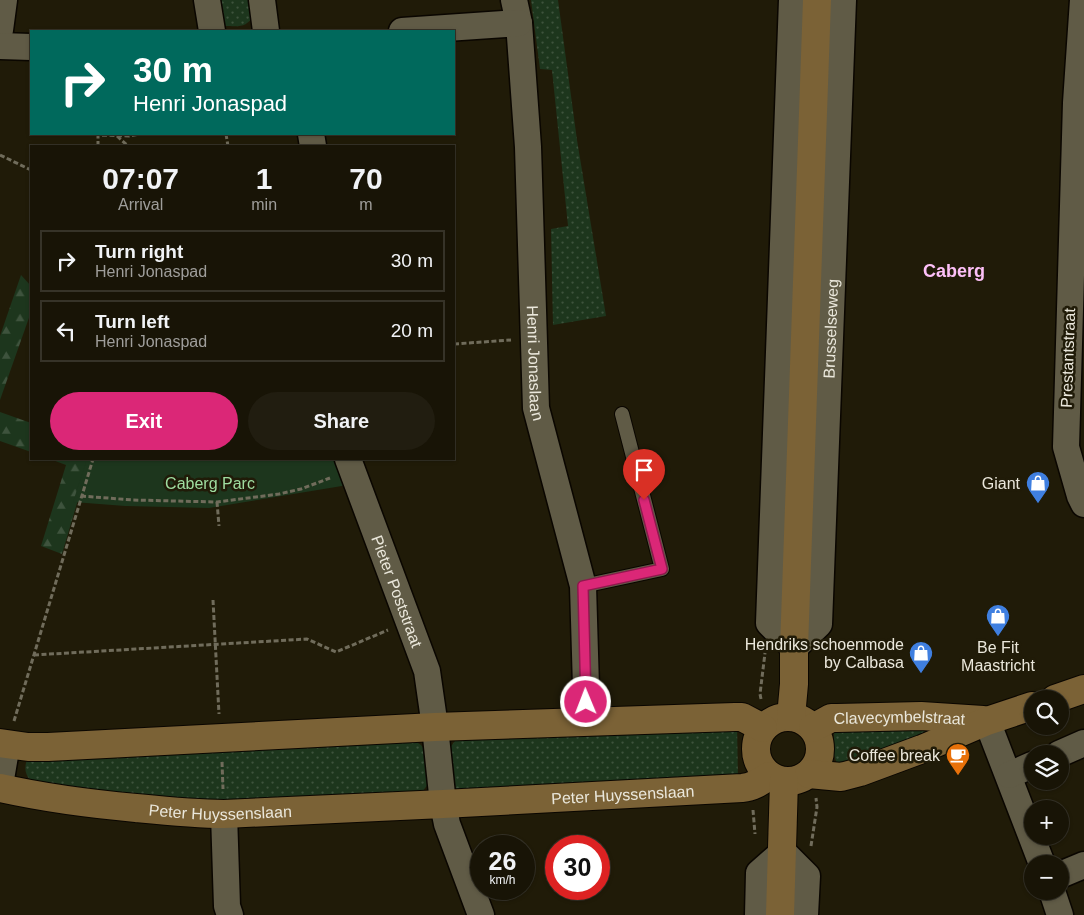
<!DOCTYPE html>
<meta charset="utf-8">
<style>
body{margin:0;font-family:Arial,sans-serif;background:#211d10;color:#f1f3f6;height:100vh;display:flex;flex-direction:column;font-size:19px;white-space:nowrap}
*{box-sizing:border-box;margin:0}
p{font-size:16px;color:#9f9e9b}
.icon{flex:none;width:28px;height:28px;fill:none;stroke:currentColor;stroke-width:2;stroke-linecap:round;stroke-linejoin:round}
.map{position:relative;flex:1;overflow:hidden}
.side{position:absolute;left:30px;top:145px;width:425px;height:315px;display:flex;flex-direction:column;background:#181406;border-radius:0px;box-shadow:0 1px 4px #0004,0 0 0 1px #363328}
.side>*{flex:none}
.guide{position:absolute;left:30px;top:30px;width:425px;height:105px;border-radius:0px;box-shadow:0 1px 4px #0004,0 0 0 1px #363328;background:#00695c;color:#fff;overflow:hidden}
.fabs{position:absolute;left:1024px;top:690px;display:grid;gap:10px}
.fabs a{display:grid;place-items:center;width:45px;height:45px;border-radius:50%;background:#181406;box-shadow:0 1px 4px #0004,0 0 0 1px #363328;font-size:25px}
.speed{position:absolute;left:470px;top:835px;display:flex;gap:10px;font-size:25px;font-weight:700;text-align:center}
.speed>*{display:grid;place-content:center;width:65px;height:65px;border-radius:50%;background:#181406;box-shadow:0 1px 4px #0004,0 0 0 1px #363328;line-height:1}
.speed small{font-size:12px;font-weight:400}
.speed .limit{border:8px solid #d22;background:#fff;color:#111}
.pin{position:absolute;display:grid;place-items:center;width:42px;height:42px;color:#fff;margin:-51px -21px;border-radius:50% 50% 50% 0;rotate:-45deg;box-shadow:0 0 5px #0007}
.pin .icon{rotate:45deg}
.me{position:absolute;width:55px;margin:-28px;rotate:359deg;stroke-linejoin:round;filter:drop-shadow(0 0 4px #0008)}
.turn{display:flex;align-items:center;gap:18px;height:105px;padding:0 20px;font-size:22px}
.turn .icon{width:65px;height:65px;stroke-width:2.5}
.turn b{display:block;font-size:35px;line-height:42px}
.eta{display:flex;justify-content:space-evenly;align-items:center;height:85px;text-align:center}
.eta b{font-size:30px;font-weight:700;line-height:35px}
.cta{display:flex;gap:10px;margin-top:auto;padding:10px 20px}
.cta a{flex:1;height:58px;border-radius:30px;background:#db2777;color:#fff;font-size:20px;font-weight:700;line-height:58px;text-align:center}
.cta a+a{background:#211d10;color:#f1f3f6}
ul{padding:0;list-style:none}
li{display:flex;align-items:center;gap:15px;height:62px;margin:0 10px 8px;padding:0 10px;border:2px solid #363328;border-radius:0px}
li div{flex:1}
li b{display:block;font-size:19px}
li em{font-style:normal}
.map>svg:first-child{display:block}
.grass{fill:url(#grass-dots)}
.forest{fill:url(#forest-firs)}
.park{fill:#1d361d}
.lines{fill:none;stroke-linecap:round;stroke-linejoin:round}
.lane-casing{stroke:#0a0600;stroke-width:16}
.street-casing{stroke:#0a0600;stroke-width:29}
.secondary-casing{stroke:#0a0600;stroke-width:30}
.path{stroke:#706c5b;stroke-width:3;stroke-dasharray:5 2.5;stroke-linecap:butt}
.lane{stroke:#605b46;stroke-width:14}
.street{stroke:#605b46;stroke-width:26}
.secondary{stroke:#7b6236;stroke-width:28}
.route-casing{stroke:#8e194d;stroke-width:12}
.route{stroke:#db2777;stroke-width:9}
.labels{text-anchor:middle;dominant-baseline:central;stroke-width:5;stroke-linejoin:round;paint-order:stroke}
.street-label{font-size:16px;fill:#eae7db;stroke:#201b08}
.park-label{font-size:16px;fill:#9fdda0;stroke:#201b08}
.poi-label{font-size:16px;fill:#eae7db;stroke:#201b08;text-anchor:end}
.neighbourhood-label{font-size:18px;font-weight:bold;fill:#fdc0f8;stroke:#201b08}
</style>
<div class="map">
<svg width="1084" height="915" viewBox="0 0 1084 915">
<defs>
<pattern id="grass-dots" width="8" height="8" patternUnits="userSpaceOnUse" patternTransform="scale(1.25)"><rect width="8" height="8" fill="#1d361d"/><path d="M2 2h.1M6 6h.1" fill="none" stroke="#3e533d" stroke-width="1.8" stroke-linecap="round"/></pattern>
<pattern id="forest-firs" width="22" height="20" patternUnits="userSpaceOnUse" patternTransform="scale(1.25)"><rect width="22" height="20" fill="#1d361d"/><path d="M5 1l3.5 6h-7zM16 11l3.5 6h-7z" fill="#3e533d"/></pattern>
</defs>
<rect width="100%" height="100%" fill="#201b08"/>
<g class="grass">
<path d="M216,0H254L255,14C245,29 240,26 223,26Z"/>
<polygon points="531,0 558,0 577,140 606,316 553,325 551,229 568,226 552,70 540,69"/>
<polygon points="835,722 943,723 944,732 843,766 837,764 833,752"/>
<polygon points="737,723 738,780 457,791 450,781 449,749 458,737"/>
<path d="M412,739L421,745L427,753L429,783L422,792L219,805L109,797L31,781C25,774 24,769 27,759Z"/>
</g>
<g class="forest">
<polygon points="21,275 31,286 31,312 0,400 0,336"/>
<polygon points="0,412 31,423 31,452 0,441"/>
<polygon points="50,459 90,459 62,554 41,546 66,465"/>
</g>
<polygon class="park" points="87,459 339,459 348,485 209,508 125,506 73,502"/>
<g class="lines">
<g class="lane-casing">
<polyline id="lane" points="583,586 662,569 622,414"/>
</g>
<g class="street-casing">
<g id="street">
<polyline points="207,0 212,31"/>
<polyline points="262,0 266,31"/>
<path id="s1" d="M514,0L519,23L528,147L536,408L583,586L587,721"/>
<path id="s2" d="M792,0L769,623L794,648L819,624L843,0"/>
<polyline points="1083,0 1076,103 1066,447 1080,496 1084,504"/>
<polyline points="0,30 4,0"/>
<polyline points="402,31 519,23"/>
<polyline points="0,46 31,47"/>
<polyline points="311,134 313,146"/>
<path id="s3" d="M348,459L427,671L435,727L443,804L447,824L481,915"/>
<polyline points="987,721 1042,864"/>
<polyline points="1059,754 1084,743"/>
<polyline points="1009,775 1032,765"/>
<polyline points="0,785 7,744"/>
<polyline points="224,814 227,906 230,915"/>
<polyline points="1060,875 1084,865"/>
<polyline points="1052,891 1060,915"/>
<polyline points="758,915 759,873 783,852 807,876 805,915"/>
</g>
</g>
<g class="secondary-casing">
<g id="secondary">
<polyline points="1055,699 1084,689"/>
<circle cx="788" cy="749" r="32"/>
<polyline points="791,717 794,684 794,648 817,0"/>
<path id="s4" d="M813,728L831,718H837L921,716L983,720"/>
<polyline points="0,743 28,747 48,747 435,727 735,717 742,717 763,728"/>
<polyline points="809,774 841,777 860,772 922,749 987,721 1032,706"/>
<path id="s5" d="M0,788C45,798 91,804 136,808C166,811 195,814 224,814L443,804L742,788C753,787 760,782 769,776"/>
<polyline points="780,915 784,781"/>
</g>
</g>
<g class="path">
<polyline points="226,134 228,146"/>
<polyline points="117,136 128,146"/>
<polyline points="98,146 98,135 129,136 140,134"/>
<polyline points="0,155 31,170"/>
<polyline points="454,344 511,340"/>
<polyline points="81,496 133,500 217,502 279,494 301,489 330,478"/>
<polyline points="217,502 219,526"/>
<polyline points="213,600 219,714"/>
<polyline points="34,655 307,639 336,652 388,630"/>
<polyline points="761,699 760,694 765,653"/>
<polyline points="14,721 93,459"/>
<polyline points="222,762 223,789"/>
<polyline points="753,810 755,834"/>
<polyline points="811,846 817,807 816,798"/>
</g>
<use href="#lane" class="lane"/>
<use href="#street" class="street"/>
<use href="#secondary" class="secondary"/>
</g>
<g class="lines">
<g class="route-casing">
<polyline id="route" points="586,702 583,586 662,569 644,500"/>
</g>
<use href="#route" class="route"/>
</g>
<defs>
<g id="shop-pin" transform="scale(1.25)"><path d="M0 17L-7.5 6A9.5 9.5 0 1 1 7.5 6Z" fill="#3f7fe0" stroke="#201b08"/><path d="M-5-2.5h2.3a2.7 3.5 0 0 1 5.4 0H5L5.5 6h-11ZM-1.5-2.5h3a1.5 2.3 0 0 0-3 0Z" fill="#fff"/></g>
<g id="cafe-pin" transform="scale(1.25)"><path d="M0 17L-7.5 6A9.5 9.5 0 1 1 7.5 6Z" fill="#e8710a" stroke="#201b08"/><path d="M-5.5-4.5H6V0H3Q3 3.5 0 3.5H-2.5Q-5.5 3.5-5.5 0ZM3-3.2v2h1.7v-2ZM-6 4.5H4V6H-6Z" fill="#fff"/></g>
</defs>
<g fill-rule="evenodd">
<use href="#shop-pin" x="1038" y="483"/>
<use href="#shop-pin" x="998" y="616"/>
<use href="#shop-pin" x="921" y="653"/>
<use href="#cafe-pin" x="958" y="755"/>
</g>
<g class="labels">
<g class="street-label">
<text stroke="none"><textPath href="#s2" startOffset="989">Brusselseweg</textPath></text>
<text transform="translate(1068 358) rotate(-88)">Prestantstraat</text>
<text stroke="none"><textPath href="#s1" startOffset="364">Henri Jonaslaan</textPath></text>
<text stroke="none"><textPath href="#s3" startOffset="141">Pieter Poststraat</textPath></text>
<text stroke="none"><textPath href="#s4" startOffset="89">Clavecymbelstraat</textPath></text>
<text stroke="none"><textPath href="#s5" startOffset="625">Peter Huyssenslaan</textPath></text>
<text stroke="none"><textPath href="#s5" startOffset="222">Peter Huyssenslaan</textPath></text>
</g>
<g class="park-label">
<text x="210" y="483">Caberg Parc</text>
</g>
<g class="poi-label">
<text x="1020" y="483">Giant</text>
<text x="904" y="644">Hendriks schoenmode<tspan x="904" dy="18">by Calbasa</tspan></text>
<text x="998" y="647" text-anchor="middle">Be Fit<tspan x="998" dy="18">Maastricht</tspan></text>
<text x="940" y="755">Coffee break</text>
</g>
<g class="neighbourhood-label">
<text x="954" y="271">Caberg</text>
</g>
</g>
</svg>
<div class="fabs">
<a><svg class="icon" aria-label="search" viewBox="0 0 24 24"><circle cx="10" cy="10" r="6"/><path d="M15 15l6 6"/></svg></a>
<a><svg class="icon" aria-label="layers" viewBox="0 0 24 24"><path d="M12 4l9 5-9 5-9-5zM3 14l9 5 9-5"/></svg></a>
<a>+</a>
<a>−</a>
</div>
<div class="speed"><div>26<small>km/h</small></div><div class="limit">30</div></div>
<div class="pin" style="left:644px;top:500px;background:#d93025"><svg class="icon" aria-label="arrive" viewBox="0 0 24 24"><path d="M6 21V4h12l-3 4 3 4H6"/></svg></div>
<svg class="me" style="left:586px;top:702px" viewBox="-20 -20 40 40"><circle r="17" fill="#db2777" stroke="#fff" stroke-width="3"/><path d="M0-11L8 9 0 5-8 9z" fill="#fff"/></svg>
<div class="guide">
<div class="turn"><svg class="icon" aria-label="right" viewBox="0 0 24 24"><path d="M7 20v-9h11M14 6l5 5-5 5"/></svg><div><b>30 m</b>Henri Jonaspad</div></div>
</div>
<section class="side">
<div class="eta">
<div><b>07:07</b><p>Arrival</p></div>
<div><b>1</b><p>min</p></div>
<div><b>70</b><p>m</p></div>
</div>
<ul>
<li><svg class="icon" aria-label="right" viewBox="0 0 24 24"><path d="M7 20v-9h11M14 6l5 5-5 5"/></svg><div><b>Turn right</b><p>Henri Jonaspad</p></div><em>30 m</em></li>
<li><svg class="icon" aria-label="left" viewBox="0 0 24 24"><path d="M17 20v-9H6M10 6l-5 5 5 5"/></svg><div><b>Turn left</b><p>Henri Jonaspad</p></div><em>20 m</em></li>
</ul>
<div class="cta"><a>Exit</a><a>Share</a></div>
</section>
</div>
